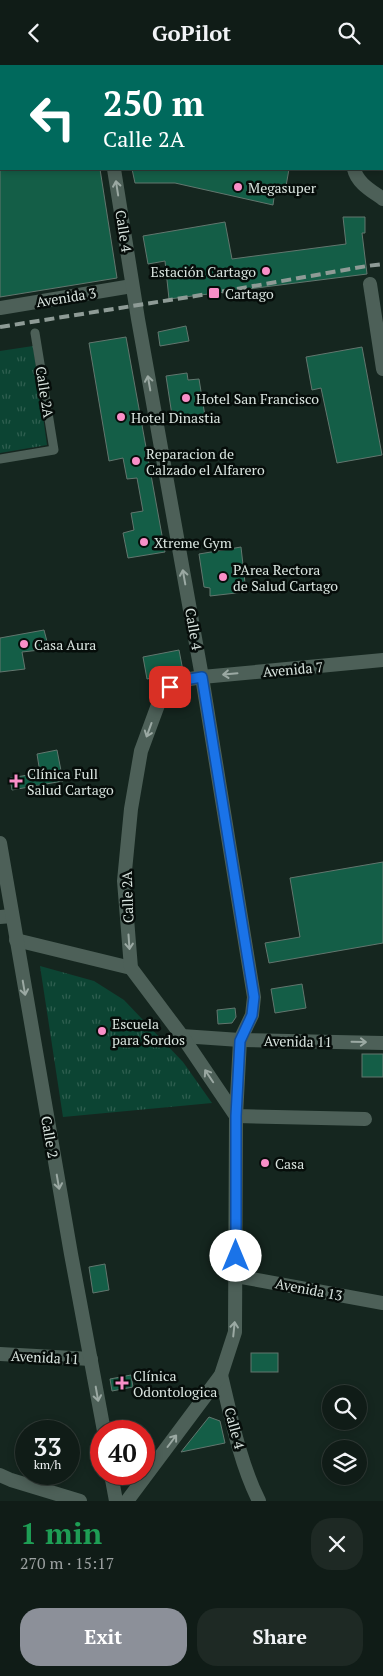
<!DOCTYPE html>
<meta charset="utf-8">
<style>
body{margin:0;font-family:"PT Serif",serif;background:#1e2924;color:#f1f3f6;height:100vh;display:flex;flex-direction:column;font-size:19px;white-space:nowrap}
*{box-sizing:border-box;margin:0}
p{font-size:16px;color:#9ca1a1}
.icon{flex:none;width:28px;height:28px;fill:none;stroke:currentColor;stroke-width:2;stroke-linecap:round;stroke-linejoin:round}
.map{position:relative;height:1436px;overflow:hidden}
.details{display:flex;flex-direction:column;background:#101c17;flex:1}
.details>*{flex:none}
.guide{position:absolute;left:0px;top:0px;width:384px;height:105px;box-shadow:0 2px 8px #0003,0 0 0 1px #303a36;background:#00695c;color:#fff;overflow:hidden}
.buttons{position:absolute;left:322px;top:1320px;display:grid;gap:10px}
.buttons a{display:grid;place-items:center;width:45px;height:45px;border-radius:50%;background:#101c17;box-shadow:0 2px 8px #0003,0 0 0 1px #303a36;font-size:25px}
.speed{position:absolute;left:15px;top:1355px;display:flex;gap:10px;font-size:25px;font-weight:700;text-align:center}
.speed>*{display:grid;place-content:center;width:65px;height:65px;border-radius:50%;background:#101c17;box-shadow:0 2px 8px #0003,0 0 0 1px #303a36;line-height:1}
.speed small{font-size:12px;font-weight:400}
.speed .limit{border:8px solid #d22;background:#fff;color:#111}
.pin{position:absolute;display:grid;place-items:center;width:42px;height:42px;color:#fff;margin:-21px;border-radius:10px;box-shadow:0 2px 8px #0006}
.me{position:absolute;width:55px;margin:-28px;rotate:0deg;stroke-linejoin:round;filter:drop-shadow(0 0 4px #0008)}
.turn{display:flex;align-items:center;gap:18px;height:105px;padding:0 20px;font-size:22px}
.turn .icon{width:65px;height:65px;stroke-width:2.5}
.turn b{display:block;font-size:35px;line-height:42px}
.round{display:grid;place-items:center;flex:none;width:52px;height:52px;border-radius:20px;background:#1e2924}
.headline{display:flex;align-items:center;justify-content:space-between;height:85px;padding:0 20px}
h1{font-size:30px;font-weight:800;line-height:38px;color:#1e9e55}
.cta{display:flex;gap:10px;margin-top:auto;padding:10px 20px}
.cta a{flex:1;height:58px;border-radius:20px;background:#8c9099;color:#fff;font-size:20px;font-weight:800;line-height:58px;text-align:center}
.cta a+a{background:#1e2924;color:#f1f3f6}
header{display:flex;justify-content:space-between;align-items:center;height:65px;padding:0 20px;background:#101c17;font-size:22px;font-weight:800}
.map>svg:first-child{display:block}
.park{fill:url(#park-tufts)}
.building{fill:#145e47;stroke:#62766e}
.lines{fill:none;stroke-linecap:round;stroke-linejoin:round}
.service{stroke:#4d6058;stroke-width:9}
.minor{stroke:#4d6058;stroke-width:14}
.tertiary{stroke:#4d6058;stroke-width:14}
.primary{stroke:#4b9d81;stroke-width:14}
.rail{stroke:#8e9b96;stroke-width:4;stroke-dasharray:10 5;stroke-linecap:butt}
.oneway{stroke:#9ba9a3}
.route-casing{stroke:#114b97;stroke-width:12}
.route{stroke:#1a73e8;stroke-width:9}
.poi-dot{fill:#f98fc8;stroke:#060d0a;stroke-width:2}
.labels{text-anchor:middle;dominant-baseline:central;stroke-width:5;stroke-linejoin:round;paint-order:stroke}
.poi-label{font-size:14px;fill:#dae5e0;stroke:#060d0a;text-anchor:start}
.street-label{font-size:14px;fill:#dae5e0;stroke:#060d0a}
</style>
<header><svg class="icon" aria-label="back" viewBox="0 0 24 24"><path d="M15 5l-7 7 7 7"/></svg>GoPilot<svg class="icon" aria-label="search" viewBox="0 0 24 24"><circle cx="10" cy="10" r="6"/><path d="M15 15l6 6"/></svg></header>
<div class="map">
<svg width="383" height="1436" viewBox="0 0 383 1436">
<defs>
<pattern id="park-tufts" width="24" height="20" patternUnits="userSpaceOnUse" patternTransform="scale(1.25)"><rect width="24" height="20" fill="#0c4433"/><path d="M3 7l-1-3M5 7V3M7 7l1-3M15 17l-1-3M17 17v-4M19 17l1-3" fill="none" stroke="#2f5f50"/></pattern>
</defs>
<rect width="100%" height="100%" fill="#15261f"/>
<g class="park">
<polygon points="33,281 47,380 0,388 0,286"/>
<polygon points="40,901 94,916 124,935 183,997 212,1038 63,1052"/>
</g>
<g class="building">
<polygon points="0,104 100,104 117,213 0,232"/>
<polygon points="132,104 289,104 285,127 275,125 273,140 175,118 135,118"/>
<polygon points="343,152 365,152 365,168 362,168 367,209 169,234 165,196 148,199 143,171 225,157 232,194 346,179"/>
<polygon points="186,261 189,276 160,281 158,267"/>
<polygon points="126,272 165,487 128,493 123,468 134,465 131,448 143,446 137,413 127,414 123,393 109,396 89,278"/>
<polygon points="362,282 382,390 337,398 321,323 312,325 306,292"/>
<polygon points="187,308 188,315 199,314 205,351 173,357 166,311"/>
<polygon points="241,482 245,518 245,527 210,531 210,523 204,522 199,489"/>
<polygon points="44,565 49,584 22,587 25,604 0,607 0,573"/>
<polygon points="179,585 183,606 147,614 143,592"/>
<polygon points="57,685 63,716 12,725 10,713 40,708 37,689"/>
<polygon points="383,797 383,878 269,898 265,878 300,872 290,813"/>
<polygon points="302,919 306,943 275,948 271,924"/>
<polygon points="235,943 236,952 232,958 218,959 217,945"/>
<rect x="362" y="989" width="21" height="23"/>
<polygon points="105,1199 109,1225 93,1228 89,1202"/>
<rect x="251" y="1288" width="27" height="19"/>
<polygon points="131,1310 133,1322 112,1326 110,1314"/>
<polygon points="209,1352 220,1356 225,1378 181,1387"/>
</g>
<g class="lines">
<polyline class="service" points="0,394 54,385 35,268"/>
<g class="minor">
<polyline points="370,219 383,304"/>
<polyline points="0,243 132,221"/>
<polyline points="0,852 12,851"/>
<polyline points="16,875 131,903"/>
<polyline points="182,971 240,975 383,978"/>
<polyline points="365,1054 236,1051 182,971 131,903 124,816 131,744 141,686 162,629 178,616 202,612 383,595"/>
<polyline points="236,1211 383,1238"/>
<polyline points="0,1289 91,1294"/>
<path d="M221,1310C231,1352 240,1398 259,1436"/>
<polyline points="0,1410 11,1415 80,1436"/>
</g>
<g class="tertiary">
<polyline points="97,0 97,1"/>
<polyline points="332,0 333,1"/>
<polyline points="114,104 138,254 202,612 254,932 252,950 240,975 236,1051 235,1267 221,1310 127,1436"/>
<path d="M354,104C357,118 372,126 383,134"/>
<polyline points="0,778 71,1189 104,1366"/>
<polyline points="111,1409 116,1436"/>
</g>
<g class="primary">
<polyline points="287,1 294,0"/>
<polyline points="0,51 1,51"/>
</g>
<polyline class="rail" points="0,262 214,228 367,201 383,199"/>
</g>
<defs><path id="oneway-shaft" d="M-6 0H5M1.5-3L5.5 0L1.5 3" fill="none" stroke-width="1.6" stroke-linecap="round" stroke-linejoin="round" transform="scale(1.25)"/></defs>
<g class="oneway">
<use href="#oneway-shaft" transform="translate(117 123) rotate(-99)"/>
<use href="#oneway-shaft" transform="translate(149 318) rotate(-100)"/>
<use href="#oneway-shaft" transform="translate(184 512) rotate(-100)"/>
<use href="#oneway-shaft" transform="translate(230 609) rotate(175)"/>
<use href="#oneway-shaft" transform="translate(149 665) rotate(110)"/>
<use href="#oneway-shaft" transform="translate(129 877) rotate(86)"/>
<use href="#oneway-shaft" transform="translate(24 923) rotate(80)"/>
<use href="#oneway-shaft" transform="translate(359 977) rotate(1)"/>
<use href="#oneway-shaft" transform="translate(209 1011) rotate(-124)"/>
<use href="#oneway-shaft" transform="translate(58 1117) rotate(80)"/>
<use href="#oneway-shaft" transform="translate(234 1264) rotate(-84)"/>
<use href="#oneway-shaft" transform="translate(97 1329) rotate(80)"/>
<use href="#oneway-shaft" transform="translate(172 1376) rotate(-53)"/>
</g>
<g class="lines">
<g class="route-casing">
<polyline id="route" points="170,622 178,616 202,612 254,932 252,950 240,976 236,1051 236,1191"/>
</g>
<use href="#route" class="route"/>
</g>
<g class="poi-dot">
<circle cx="238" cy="122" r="5"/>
<circle cx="266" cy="206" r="5"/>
<rect x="208" y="222" width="12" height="12" rx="2.5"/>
<circle cx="186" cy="333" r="5"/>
<circle cx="121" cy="352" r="5"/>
<circle cx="136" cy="396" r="5"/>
<circle cx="144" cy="477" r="5"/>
<circle cx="223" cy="512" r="5"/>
<circle cx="24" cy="579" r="5"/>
<path d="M13.5 708.5h5v5h5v5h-5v5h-5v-5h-5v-5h5z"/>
<circle cx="102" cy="966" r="5"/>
<circle cx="265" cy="1098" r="5"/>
<path d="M119.5 1310.5h5v5h5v5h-5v5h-5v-5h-5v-5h5z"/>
</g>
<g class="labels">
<g class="poi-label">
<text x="248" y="122">Megasuper</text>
<text x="256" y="206" text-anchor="end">Estación Cartago</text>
<text x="225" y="228">Cartago</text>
<text x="196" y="333">Hotel San Francisco</text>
<text x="131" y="352">Hotel Dinastia</text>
<text x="146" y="388">Reparacion de<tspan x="146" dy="16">Calzado el Alfarero</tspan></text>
<text x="154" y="477">Xtreme Gym</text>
<text x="233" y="504">PArea Rectora<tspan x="233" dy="16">de Salud Cartago</tspan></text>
<text x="34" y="579">Casa Aura</text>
<text x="27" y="708">Clínica Full<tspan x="27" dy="16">Salud Cartago</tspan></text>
<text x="112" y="958">Escuela<tspan x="112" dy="16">para Sordos</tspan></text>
<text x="275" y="1098">Casa</text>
<text x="133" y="1310">Clínica<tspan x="133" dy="16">Odontologica</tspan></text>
</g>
<g class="street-label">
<text transform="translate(124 166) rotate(81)">Calle 4</text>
<text transform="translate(66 232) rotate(-9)">Avenida 3</text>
<text transform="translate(45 327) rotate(81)">Calle 2A</text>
<text transform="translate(194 564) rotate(80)">Calle 4</text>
<text transform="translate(293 604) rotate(-5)">Avenida 7</text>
<text transform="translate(127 832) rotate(-92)">Calle 2A</text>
<text transform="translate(298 976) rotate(1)">Avenida 11</text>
<text transform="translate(50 1072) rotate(80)">Calle 2</text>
<text transform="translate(309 1224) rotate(11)">Avenida 13</text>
<text transform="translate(45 1292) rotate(3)">Avenida 11</text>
<text transform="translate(235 1363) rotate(75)">Calle 4</text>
</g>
</g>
</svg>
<div class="buttons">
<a><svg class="icon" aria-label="search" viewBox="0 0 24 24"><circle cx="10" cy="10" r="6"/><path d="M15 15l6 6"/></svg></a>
<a><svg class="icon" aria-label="layers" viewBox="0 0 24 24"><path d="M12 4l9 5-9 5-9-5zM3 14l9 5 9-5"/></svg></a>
</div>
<div class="speed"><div>33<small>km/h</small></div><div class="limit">40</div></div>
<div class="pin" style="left:170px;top:622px;background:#d93025"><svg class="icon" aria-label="arrive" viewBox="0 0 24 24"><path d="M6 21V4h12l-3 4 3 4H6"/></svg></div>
<svg class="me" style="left:236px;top:1191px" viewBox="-20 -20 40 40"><circle r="19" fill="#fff"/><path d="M0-13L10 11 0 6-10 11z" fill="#1a73e8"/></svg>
<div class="guide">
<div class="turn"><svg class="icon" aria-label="left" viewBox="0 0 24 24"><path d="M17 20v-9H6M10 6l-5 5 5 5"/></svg><div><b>250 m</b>Calle 2A</div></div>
</div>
</div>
<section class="details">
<div class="headline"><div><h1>1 min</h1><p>270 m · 15:17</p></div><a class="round"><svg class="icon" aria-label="close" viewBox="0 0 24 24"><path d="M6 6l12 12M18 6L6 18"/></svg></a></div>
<div class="cta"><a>Exit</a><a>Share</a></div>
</section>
